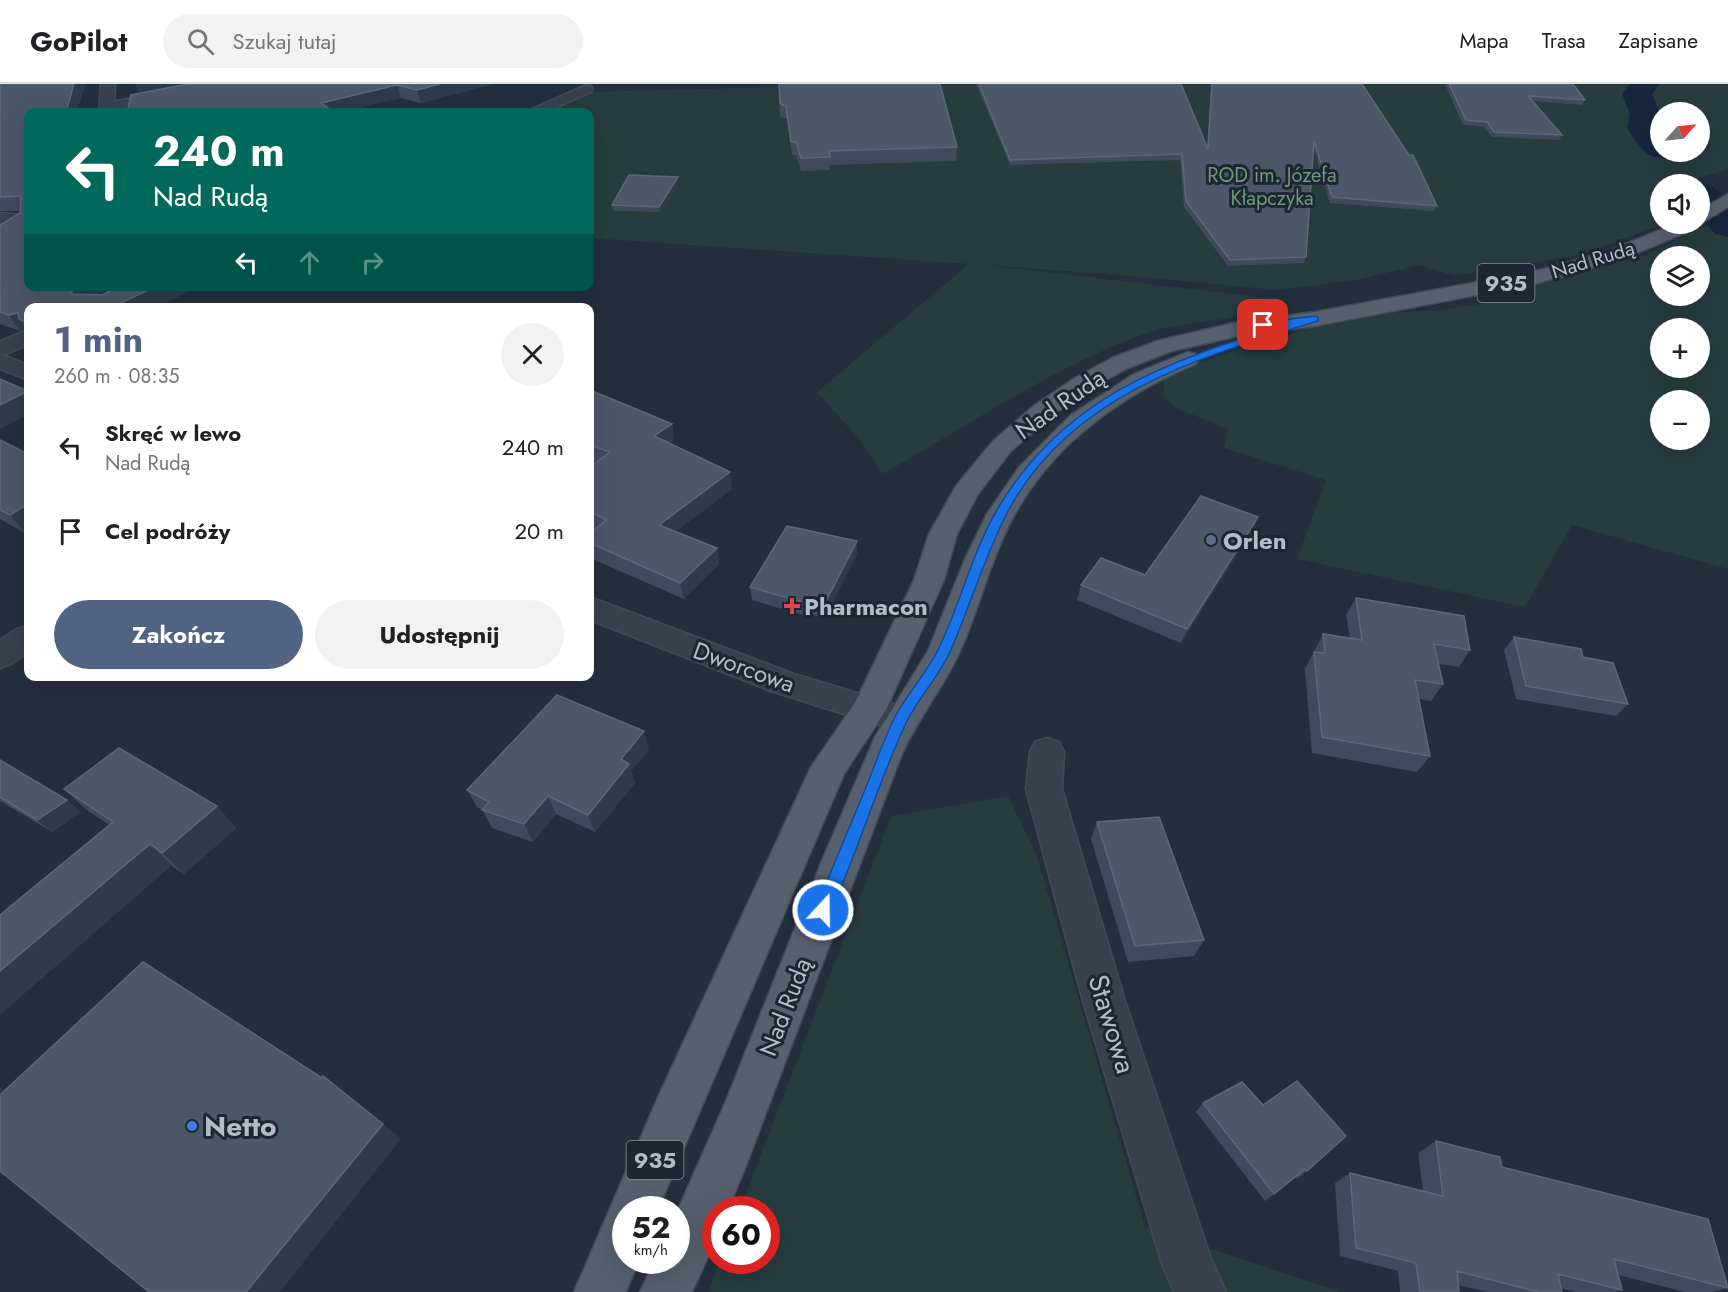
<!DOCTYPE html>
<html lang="pl">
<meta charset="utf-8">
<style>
body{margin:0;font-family:Jost,sans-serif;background:#f2f2f2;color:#202124;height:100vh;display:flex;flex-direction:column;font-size:22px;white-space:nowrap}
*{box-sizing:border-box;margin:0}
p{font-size:20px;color:#757577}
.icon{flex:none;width:33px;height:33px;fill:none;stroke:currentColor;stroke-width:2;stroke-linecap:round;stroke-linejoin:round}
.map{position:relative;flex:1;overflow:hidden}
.sheet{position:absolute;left:24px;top:219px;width:570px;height:378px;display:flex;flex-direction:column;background:#fff;border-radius:12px;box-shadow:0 6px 24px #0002}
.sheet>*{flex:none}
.banner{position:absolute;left:24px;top:24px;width:570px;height:183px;border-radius:12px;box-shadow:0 6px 24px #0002;background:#00695c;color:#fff;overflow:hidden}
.needle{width:39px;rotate:63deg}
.controls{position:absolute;left:1650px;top:18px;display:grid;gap:12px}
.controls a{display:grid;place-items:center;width:60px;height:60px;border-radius:50%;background:#fff;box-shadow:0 6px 24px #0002;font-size:30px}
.speed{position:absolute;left:612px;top:1112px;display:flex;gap:12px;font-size:30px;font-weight:700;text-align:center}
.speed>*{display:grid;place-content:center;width:78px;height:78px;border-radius:50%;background:#fff;box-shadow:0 6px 24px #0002;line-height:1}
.speed small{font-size:15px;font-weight:400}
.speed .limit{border:9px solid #d22;background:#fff;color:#111}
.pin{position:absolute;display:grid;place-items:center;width:51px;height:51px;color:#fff;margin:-26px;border-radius:12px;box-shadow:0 3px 9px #0006}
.me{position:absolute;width:66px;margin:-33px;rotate:21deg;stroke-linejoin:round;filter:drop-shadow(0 0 4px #0008)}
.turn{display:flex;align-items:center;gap:21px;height:126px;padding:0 30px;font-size:27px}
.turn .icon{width:78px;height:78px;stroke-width:2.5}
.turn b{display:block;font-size:42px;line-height:51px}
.lanes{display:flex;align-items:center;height:57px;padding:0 30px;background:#0003;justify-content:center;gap:30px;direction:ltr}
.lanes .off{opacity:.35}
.round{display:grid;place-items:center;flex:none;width:63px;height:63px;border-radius:32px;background:#f2f2f2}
.headline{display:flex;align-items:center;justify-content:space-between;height:102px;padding:0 30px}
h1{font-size:36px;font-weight:700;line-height:45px;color:#506383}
.button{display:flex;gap:12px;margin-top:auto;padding:12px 30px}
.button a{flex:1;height:69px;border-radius:36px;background:#506383;color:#fff;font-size:24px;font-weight:700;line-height:69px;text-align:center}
.button a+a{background:#f2f2f2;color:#202124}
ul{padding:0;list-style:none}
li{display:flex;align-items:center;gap:18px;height:84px;padding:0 30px}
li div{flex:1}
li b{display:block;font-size:22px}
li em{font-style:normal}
header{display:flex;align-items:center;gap:36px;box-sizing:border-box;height:84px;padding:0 30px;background:#fff;border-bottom:2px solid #e0e0e0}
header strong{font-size:28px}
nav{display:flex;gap:33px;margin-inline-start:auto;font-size:21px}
.search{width:420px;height:54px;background:#f2f2f2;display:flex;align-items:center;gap:15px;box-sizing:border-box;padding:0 21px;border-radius:33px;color:#757577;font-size:22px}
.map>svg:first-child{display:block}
.green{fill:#263c3f;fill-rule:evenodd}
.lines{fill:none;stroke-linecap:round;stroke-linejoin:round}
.river{fill:#17263c;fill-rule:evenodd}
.minor-casing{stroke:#414a57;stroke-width:3}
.tertiary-casing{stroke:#414a57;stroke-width:3}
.primary-casing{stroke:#414a57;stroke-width:3}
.minor{fill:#38414e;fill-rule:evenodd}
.tertiary{fill:#38414e;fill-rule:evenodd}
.primary{fill:#56606e;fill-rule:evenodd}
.wall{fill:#3f4b5c}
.shaded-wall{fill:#2f3b4b}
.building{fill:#4b5868;stroke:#5c6777;stroke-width:1.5}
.route{fill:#1a73e8;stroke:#114b97;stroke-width:1.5}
.service-dot{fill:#5c6f8a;stroke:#1d2633;stroke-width:2}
.health-dot{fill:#e0444e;stroke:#1d2633;stroke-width:2}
.shop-dot{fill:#3f7fe0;stroke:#1d2633;stroke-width:2}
.labels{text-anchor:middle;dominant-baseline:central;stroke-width:6;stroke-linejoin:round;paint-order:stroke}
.far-park-label{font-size:20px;fill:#6b9a76;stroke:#1d2633}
.far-street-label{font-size:20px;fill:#b4bcc9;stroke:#1d2633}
.shield{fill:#1d2633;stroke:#878f9c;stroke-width:1.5}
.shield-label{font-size:22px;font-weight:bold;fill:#b4bcc9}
.street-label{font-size:24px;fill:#b4bcc9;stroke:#1d2633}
.poi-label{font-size:24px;font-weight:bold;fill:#b4bcc9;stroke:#1d2633;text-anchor:start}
.near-street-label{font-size:28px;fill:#b4bcc9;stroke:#1d2633}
.near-poi-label{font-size:28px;font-weight:bold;fill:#b4bcc9;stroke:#1d2633;text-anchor:start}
</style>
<header>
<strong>GoPilot</strong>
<div class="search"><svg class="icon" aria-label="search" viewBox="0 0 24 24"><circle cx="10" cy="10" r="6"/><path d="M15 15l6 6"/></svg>Szukaj tutaj</div>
<nav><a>Mapa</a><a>Trasa</a><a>Zapisane</a></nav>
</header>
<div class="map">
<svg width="1728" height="1208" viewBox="0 0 1728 1208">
<rect width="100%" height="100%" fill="#242f3e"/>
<g class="green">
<path d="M886,0H1728V85L1680,100H1660L1661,140L1655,143L1583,170L1455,192L1420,181L1356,196L1276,206L1120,191L985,181L1277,215C1242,242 1188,234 1147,249C1052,283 969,342 882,390L860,356L817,308L969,180L590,154V28H541L588,8ZM1660,28H1700V68H1660Z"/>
<path d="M1728,131V485L1572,441L1525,523L1297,475L1326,396L1224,364L1228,345L1176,324L1164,313V296L1176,287L1239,265L1314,243L1386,229L1443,226L1491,218L1520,204L1646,171ZM1660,172H1700V212H1660ZM1660,244H1700V284H1660ZM1660,316H1700V356H1660Z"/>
<polygon points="1008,712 1037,772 1145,1143 1341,1208 708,1208 720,1176 766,1176 766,1125 740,1125 891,732"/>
</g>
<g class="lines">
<g class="river">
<path d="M1630,0H1660L1652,10L1660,30V68H1675L1672,73C1647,79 1640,62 1627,44L1630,30L1622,10Z"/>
<polygon points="1700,99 1713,102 1728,120 1728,153 1715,150 1700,132 1700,100 1695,100"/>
</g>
<g class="minor-casing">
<g id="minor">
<polygon points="203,0 232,0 225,4 108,28 99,24 107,19"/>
<polygon points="586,1 591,2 593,5 591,8 545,28 525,28"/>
<polygon points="0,129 28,131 28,141 0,141"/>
<polygon points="28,246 28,261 0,272 0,257"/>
<polygon points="28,542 28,568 11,580 0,584 0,556 17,545"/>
<polygon points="1047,654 1059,658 1064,668 1062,705 1125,917 1210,1172 1226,1208 1174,1208 1162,1180 1083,917 1026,705 1030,668 1035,658"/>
</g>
</g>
<g class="tertiary-casing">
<g id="tertiary">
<polygon points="101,0 115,0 114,28 99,28"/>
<polygon points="0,270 28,281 28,296 0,285"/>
<polygon points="590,513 794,590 913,626 918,635 913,644 901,648 771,607 590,536"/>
</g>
</g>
<g class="primary-casing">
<g id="primary">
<polygon points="1728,110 1728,123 1700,140 1699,140 1700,126"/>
<polygon points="1675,140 1700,140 1697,144 1620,176 1534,200 1315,242 1234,253 1172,267 1128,284 1091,304 1053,331 1011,367 978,410 957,450 944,496 886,626 844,690 658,1125 626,1125 626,1176 639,1176 626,1208 574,1208 659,1011 811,683 855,619 914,496 929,450 956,402 993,357 1035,321 1075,294 1112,274 1157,257 1234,239 1315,228 1532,188 1606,168"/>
<path d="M1188,268L1196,270L1200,275L1196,280C1114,314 1041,369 1004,452C987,489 977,530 960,567C943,605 916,636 900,675L744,1087L728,1125H716V1156L692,1208H640L655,1176H676V1130L726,1017L821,779L875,653L928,567L965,475L987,430L1019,383L1071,331L1134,290Z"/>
</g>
</g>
<use href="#minor" class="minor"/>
<use href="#tertiary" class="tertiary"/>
<use href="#primary" class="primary"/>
</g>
<g class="wall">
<polygon points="0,0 85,0 77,28 28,28 98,210 102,211 119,202 200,202 154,224 28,224 28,248 26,245 20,247 0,240 0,141 20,129 20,127 0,127"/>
<polygon points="135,0 493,0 421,19 401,14 128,25 140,9"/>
<polygon points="779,0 957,63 956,77 830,81 830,86 801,87 796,71 792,71 787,35 780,32"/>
<polygon points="976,0 1181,0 1207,63 1211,0 1362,0 1437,122 1434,127 1330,119 1314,66 1306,173 1304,179 1228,182 1184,123 1180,76 1010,81"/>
<polygon points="1445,0 1573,0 1585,16 1582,21 1533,17 1562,51 1559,56 1492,53 1484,43 1463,41"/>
<polygon points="678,99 660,128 613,127 612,121"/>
<polygon points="590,306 672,340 674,356 669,359 732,405 676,447 717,464 719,480 684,515 590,474 590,449 595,445 590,442 590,383 596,378 590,376"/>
<polygon points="0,356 25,449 0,435"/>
<polygon points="1258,433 1252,447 1181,559 1077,516 1081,501 1145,491"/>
<polygon points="857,457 857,470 825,534 808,530 807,532 752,516 750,503"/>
<polygon points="1356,514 1470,566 1459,583 1439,580 1443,600 1431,617 1419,615 1430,672 1417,688 1312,669 1305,585 1323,550 1350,554 1346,531"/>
<polygon points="1514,553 1583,573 1628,620 1616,632 1516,615 1504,566"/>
<polygon points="649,666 631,687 635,699 595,748 556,730 533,758 492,744 483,727 477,723 467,706"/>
<polygon points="0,676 67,716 80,728 52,748 0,717"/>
<polygon points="64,705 217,722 236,744 184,790 88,727"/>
<polygon points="1097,738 1204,856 1194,872 1128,878 1091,755"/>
<polygon points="1242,998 1307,1087 1297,1095 1296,1093 1265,1117 1196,1028 1203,1019"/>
<polygon points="1436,1057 1502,1083 1728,1204 1712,1208 1685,1208 1618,1191 1622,1206 1615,1208 1575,1208 1561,1204 1562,1208 1487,1208 1458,1201 1459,1208 1400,1208 1398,1187 1340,1172 1335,1099 1350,1089 1423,1107 1418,1069"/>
</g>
<g class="shaded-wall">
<polygon points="74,0 85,0 77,28 66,28"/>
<polygon points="135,0 192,0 140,10"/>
<polygon points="440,0 493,0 421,19 417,6"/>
<polygon points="397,1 401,14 342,28 324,28 321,19"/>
<polygon points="678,93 678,99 660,128 659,123"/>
<polygon points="74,202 116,202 84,217 71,210"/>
<polygon points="157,202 200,202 154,224 110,224"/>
<polygon points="18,229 19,235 26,245 20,247 9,231"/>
<polygon points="28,307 28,331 0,345 0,321"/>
<polygon points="672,340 674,356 657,368 654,352"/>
<polygon points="730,388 732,405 663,457 659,441"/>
<polygon points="28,420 28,447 25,449 10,431"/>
<polygon points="1258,433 1252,447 1181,559 1187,545"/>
<polygon points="857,457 857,470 825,534 824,521"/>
<polygon points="717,464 719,480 684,515 680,499"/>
<polygon points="807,517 808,530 807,532 806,519"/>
<polygon points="644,647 649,666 631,687 635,699 595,748 588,731 621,675"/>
<polygon points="548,712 556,730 533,758 524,740"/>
<polygon points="67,716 80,728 52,748 37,736"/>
<polygon points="217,722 236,744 184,790 162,769"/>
<polygon points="150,760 172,781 0,931 0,887"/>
<polygon points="0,1004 31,1028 0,1013"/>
<polygon points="383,1040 401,1055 280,1208 246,1208"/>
</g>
<g class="building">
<polygon points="0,0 74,0 66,28 28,28 28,202 74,202 71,210 102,211 119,202 157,202 110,224 28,224 28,238 19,235 18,229 9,231 0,228 0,141 20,129 21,112 0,113"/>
<polygon points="188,0 440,0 417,6 397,1 321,19 334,28 97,28 128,25 131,11"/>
<polygon points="779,0 940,0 957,63 829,67 830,73 801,74 796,58 791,58 786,23 780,19"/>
<polygon points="979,0 1181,0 1208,65 1212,0 1362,0 1409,71 1413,71 1437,122 1332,113 1314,57 1306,173 1230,176 1186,117 1182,70 1010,76"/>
<polygon points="1449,0 1573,0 1585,16 1528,12 1562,51 1494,48 1487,38 1466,36"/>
<polygon points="629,91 678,93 659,123 612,121"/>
<polygon points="0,295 28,307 0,321"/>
<polygon points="590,306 672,340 654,352 730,388 659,441 717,464 680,499 590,459 590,449 606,436 590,427 590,383 610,368 590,361"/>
<polygon points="0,356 28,370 28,420 10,431 0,426"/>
<polygon points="1201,412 1258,433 1187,545 1081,501 1101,474 1145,491"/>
<polygon points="787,442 857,457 824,521 807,517 806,519 750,503"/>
<polygon points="1356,514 1464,532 1470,566 1434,560 1443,600 1415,596 1430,672 1322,653 1314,568 1325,569 1323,550 1362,556"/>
<polygon points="1514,553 1581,565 1583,573 1613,579 1628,620 1526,602"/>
<polygon points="557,611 644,647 621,675 629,680 588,731 548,712 524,740 482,726 489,718 467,706"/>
<polygon points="119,664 217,722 162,769 150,760 0,887 0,831 113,738 64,705"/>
<polygon points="0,676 67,716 37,736 0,713"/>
<polygon points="1159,733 1204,856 1135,862 1097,738"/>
<polygon points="143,878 322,994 323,992 383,1040 246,1208 149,1208 0,1087 0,1011"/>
<polygon points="1297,997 1346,1052 1307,1087 1305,1085 1274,1110 1203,1019 1242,998 1263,1021"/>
<polygon points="1436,1057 1500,1073 1502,1083 1708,1135 1728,1204 1614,1175 1622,1206 1558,1190 1562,1208 1538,1208 1457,1187 1459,1208 1420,1208 1416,1179 1356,1164 1350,1089 1443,1112"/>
</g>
<path class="route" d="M1315,232L1318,233V237C1200,273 1069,310 1007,429C984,474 970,522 950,568C939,592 919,613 907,637C877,700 858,768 829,831L823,833L817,831L815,826C833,783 851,739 869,696C877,675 885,653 895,633C907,610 925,591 937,568C960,522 971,471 997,426C1063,313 1167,277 1286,241L1263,243L1258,241L1259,239Z"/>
<circle class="service-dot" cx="1211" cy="456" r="6"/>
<path class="health-dot" d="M789 513h6v6h6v6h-6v6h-6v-6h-6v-6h6z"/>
<circle class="shop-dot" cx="192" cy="1042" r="6"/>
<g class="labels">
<g class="far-park-label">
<text x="1272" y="91">ROD im. Józefa<tspan x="1272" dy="23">Kłapczyka</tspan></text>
</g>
<g class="far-street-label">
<text transform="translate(1593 176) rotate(-17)">Nad Rudą</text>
</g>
<g class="shield">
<rect x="1477.5" y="180" width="57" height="38" rx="4.5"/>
<rect x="626.5" y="1057" width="57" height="38" rx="4.5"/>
</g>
<g class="shield-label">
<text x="1506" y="199">935</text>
<text x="655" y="1076">935</text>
</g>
<g class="street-label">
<text transform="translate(1060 320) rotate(-35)">Nad Rudą</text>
<text transform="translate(744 583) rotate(20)">Dworcowa</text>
<text transform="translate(785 923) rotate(-69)">Nad Rudą</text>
</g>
<g class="poi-label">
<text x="1223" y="456">Orlen</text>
<text x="804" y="522">Pharmacon</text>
</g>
<g class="near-street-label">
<text transform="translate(1112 940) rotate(73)">Stawowa</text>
</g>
<g class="near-poi-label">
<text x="204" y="1042">Netto</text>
</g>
</g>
</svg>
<div class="controls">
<a><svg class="needle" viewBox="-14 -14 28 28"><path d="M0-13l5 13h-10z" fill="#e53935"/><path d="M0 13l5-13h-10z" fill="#757577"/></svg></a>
<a><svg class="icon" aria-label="sound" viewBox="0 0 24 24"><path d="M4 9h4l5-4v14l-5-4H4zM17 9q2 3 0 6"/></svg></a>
<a><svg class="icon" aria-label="layers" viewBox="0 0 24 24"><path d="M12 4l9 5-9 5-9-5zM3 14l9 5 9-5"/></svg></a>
<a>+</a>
<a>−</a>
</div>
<div class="speed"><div>52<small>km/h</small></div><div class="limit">60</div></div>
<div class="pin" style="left:1263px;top:241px;background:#d93025"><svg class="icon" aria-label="arrive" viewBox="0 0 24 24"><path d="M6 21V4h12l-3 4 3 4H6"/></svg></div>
<svg class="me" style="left:823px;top:826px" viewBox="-20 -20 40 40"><circle r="17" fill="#1a73e8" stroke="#fff" stroke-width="3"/><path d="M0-11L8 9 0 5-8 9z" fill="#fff"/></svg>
<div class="banner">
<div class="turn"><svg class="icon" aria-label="left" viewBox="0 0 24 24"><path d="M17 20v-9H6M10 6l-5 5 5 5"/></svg><div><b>240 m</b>Nad Rudą</div></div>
<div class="lanes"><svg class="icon" aria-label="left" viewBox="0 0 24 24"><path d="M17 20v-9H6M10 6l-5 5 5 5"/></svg><svg class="icon off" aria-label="ahead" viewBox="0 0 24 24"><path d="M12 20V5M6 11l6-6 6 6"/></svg><svg class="icon off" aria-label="right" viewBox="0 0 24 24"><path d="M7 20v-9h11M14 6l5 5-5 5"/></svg></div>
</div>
<section class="sheet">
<div class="headline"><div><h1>1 min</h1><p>260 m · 08:35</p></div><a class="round"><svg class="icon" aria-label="close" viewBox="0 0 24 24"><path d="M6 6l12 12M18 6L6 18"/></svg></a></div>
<ul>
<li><svg class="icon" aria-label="left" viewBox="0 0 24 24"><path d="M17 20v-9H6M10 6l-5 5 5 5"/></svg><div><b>Skręć w lewo</b><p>Nad Rudą</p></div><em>240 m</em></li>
<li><svg class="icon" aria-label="arrive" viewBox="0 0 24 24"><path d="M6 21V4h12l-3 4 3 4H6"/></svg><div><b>Cel podróży</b></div><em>20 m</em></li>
</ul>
<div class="button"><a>Zakończ</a><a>Udostępnij</a></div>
</section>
</div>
